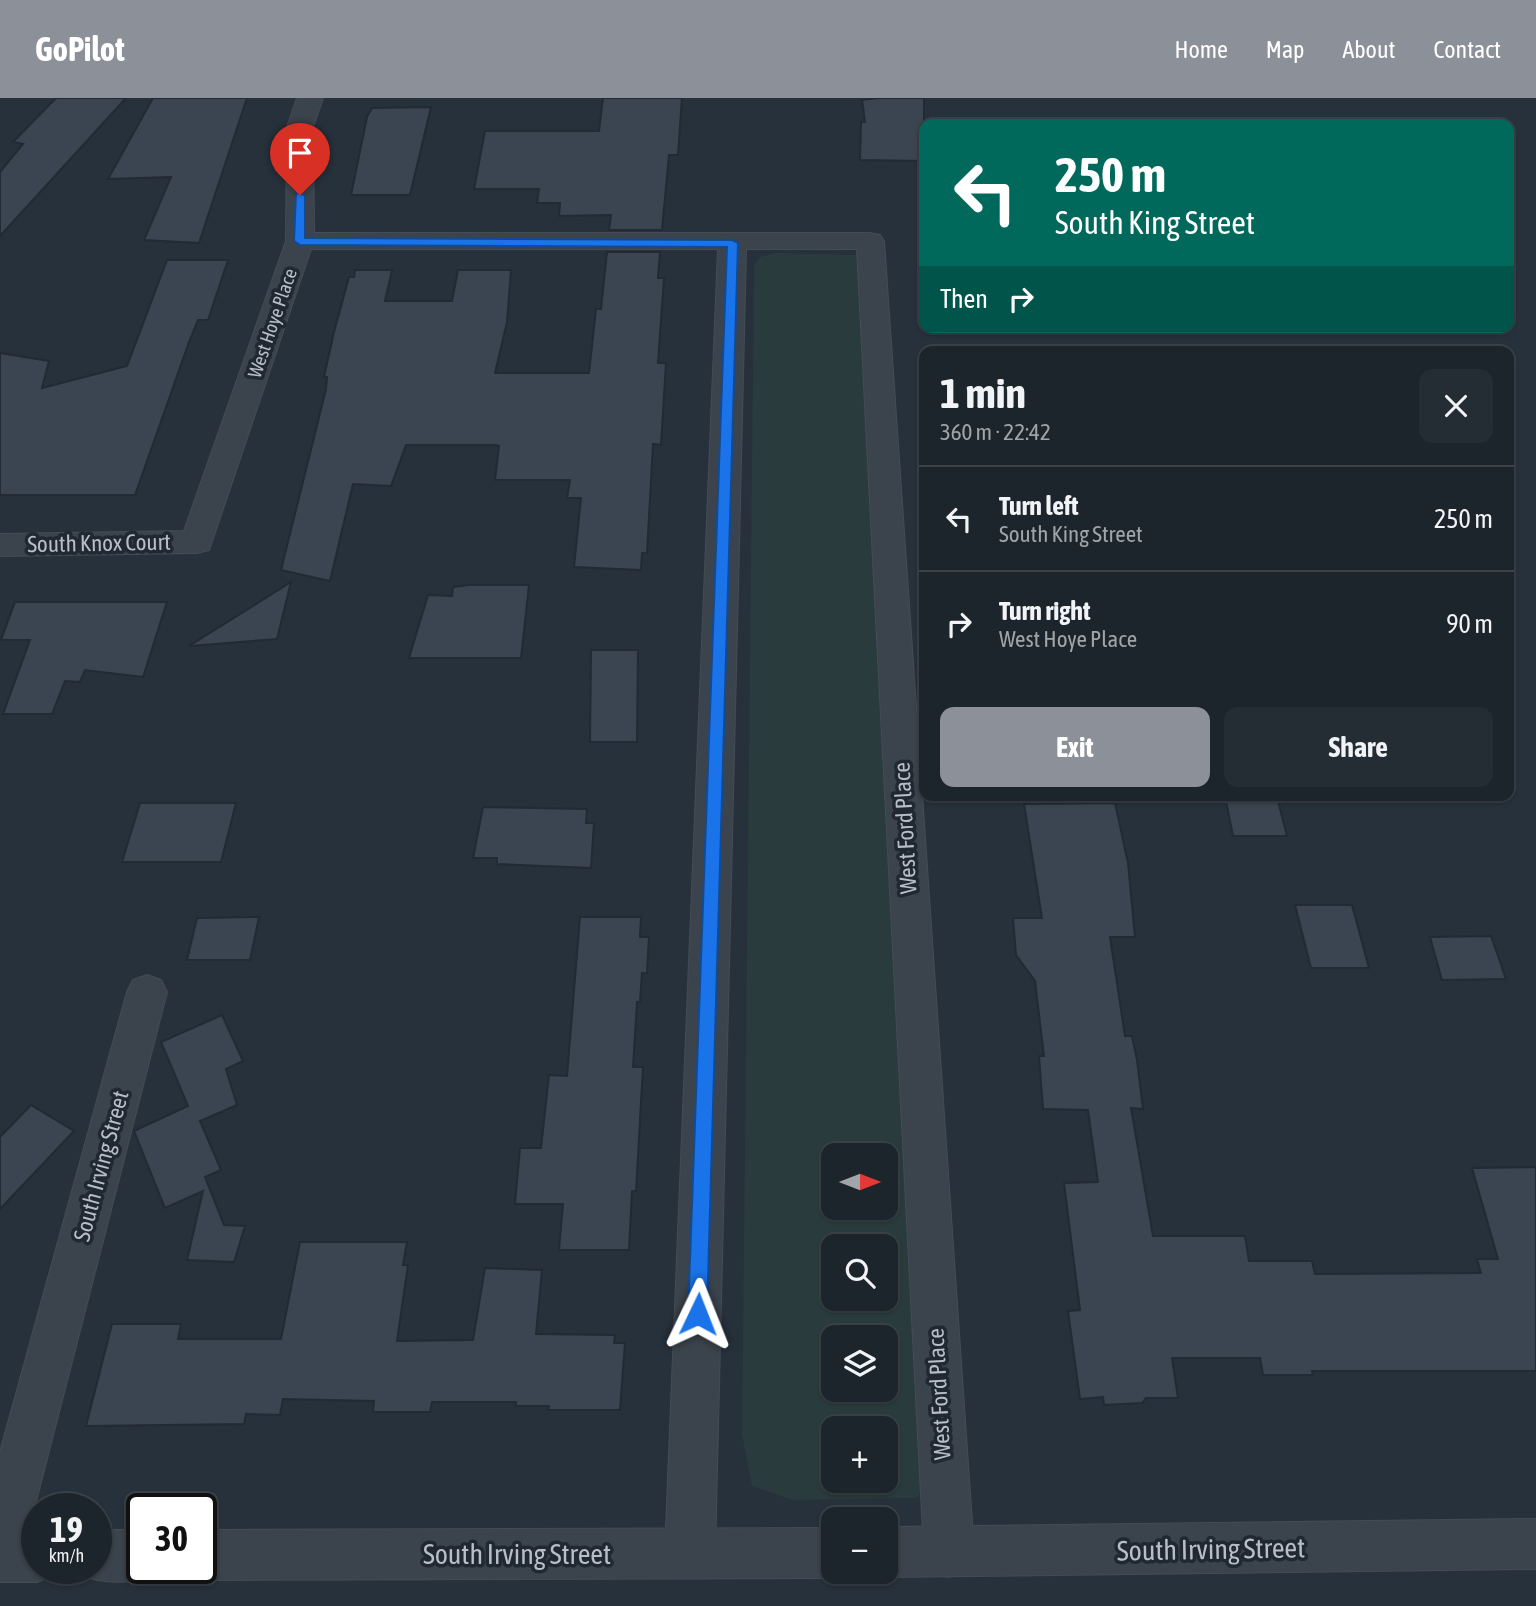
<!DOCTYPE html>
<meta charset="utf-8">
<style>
body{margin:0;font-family:"Asap Condensed",sans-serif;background:#252d34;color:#f1f3f6;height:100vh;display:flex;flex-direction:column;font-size:26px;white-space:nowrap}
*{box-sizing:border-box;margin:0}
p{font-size:23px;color:#a0a5a9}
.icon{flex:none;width:38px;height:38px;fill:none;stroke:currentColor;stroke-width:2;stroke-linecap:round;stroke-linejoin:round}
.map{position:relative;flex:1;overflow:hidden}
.sheet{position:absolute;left:919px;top:248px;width:595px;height:455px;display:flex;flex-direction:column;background:#1d252c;border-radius:14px;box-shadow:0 2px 5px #0004,0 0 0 2px #3b4248}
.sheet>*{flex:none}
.banner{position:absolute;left:919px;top:21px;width:595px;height:214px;border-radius:14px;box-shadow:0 2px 5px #0004,0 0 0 2px #3b4248;background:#00695c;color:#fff;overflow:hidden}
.needle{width:46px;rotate:90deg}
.tools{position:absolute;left:821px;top:1045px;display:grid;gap:14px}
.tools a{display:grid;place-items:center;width:77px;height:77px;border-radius:14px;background:#1d252c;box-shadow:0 2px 5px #0004,0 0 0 2px #3b4248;font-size:35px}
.speed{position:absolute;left:21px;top:1395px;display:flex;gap:14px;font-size:35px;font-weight:700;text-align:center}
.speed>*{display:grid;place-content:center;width:91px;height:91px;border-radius:50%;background:#1d252c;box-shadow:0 2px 5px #0004,0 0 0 2px #3b4248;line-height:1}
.speed small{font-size:18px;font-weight:400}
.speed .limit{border:4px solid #111;border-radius:10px;background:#fff;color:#111}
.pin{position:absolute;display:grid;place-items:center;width:60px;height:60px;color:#fff;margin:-72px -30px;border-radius:50% 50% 50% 0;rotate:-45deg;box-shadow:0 0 7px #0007}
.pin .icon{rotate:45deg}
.me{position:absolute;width:77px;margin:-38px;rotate:2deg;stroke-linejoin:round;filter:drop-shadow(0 0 5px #0008)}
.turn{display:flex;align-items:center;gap:24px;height:147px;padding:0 21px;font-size:32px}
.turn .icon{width:91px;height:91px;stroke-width:2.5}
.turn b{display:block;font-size:49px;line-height:60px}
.then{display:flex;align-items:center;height:66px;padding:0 21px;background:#0003;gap:14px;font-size:26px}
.round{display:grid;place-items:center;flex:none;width:74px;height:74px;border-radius:14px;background:#252d34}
.summary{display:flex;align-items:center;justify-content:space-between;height:119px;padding:0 21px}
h1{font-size:42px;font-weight:700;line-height:52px}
.action{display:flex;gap:14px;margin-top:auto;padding:14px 21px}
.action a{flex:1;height:80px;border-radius:14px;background:#8c9099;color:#fff;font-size:28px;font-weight:700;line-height:80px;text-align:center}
.action a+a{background:#252d34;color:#f1f3f6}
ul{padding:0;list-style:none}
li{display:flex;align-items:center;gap:21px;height:105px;padding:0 21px;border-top:2px solid #3b4248}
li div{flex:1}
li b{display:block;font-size:26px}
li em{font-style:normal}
header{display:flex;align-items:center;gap:42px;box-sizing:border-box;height:98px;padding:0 35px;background:#8c9099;color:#fff}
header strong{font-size:33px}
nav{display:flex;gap:38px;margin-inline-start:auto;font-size:24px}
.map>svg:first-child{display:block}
.green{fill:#293b3c;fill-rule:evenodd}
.building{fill:#3a4551;stroke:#222a33;stroke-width:2}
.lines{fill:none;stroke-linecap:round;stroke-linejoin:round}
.minor-casing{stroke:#444c55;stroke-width:2}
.tertiary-casing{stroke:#444c55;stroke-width:2}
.minor{fill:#3b434c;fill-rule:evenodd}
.tertiary{fill:#3b434c;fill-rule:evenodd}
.route{fill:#1a73e8;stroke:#114b97;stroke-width:2}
.labels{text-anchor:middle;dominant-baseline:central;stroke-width:7;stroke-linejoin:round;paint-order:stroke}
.far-street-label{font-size:19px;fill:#b7bec7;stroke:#202831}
.street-label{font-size:23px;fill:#b7bec7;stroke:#202831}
.near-street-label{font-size:28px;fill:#b7bec7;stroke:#202831}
</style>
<header>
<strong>GoPilot</strong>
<nav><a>Home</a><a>Map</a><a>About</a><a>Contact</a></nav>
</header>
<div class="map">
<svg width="1536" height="1508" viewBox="0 0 1536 1508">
<rect width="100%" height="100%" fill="#27313b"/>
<path class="green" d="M775,155L858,157L934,1383L916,1400L793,1402L752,1388L742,1336L754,168L760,159ZM833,1057H886V1110H833ZM833,1148H886V1200H833ZM833,1239H886V1292H833ZM833,1330H886V1382H833Z"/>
<g class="building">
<polygon points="56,0 126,0 0,138 0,74 23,46 13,44"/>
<polygon points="153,0 247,0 199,145 144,142 171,79 108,81"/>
<polygon points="603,0 682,0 678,57 669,57 662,132 609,132 611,117 559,118 560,105 537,105 539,91 474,91 485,33 599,33"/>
<polygon points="878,0 924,0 924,63 860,62 861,24 865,24 862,2"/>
<polygon points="431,9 410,97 351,97 367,19 372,10"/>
<polygon points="607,154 660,154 658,180 664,180 658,265 666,265 661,347 653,346 647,455 642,455 641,472 574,469 581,400 567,400 570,382 495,382 499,348 496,347 406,347 391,388 353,386 330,483 281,472 326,291 327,279 324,279 334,234 349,179 354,179 355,172 392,172 385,203 452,203 458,172 511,172 507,224 495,275 589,275 596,211 601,211"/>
<polygon points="167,162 228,162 208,222 198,222 189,244 135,397 0,397 0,255 49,263 42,290 127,268"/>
<polygon points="291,484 277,541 189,548"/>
<polygon points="469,487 529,487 521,560 409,560 428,497 452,498 453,489"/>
<polygon points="15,504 167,504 143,579 85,572 80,584 65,583 52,616 3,616 30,542 1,542"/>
<polygon points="591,552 638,552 637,644 590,644"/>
<polygon points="1226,703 1278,703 1287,738 1233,738"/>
<polygon points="140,705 236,705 221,764 122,764"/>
<polygon points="1115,705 1128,765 1135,839 1110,839 1125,938 1132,938 1137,962 1143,1011 1131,1010 1153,1138 1245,1138 1249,1163 1312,1163 1315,1176 1481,1175 1477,1161 1498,1161 1472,1070 1536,1069 1536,1273 1312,1273 1313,1277 1263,1277 1260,1260 1172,1260 1178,1300 1146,1300 1142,1305 1104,1307 1103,1299 1080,1301 1068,1213 1080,1212 1064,1085 1098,1084 1088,1012 1043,1011 1039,958 1044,958 1035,883 1016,857 1013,820 1042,820 1024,706"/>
<polygon points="483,709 587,711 586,725 594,725 591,770 497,766 497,760 473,760"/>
<polygon points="1295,807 1352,807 1369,870 1311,870"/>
<polygon points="259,819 250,862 187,862 197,820"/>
<polygon points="580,819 641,819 640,839 649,839 647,875 642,875 640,904 637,904 633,969 643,969 636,1093 632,1093 629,1152 559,1152 563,1106 515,1106 520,1050 541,1050 549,977 567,978"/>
<polygon points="1491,838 1506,881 1442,882 1430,839"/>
<polygon points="222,917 243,963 226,971 237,1007 200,1023 221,1072 205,1079 224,1127 245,1128 234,1164 187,1162 203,1093 165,1110 134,1033 188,1008 161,944"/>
<polygon points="31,1007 74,1033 0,1111 0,1039"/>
<polygon points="300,1144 407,1144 403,1167 408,1167 397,1243 473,1242 485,1170 542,1172 536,1236 615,1237 614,1245 625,1245 620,1312 548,1312 549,1308 516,1308 516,1304 432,1304 430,1314 373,1314 374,1303 283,1301 280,1317 246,1316 244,1326 86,1328 112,1226 181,1226 178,1241 281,1241"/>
</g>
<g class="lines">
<g class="minor-casing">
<g id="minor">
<polygon points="297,0 323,0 313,29 314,135 870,135 880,137 884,143 974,1454 967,1472 949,1479 931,1472 924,1454 857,151 746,151 715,1455 708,1473 690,1480 672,1473 665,1455 718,151 311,151 209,452 197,455 0,458 0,436 184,433 286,143 287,29"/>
<polygon points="147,877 161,882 167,894 25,1446 18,1464 0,1471 0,1354 127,894 133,882"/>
</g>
</g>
<g class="tertiary-casing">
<g id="tertiary">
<polygon points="1536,1421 1536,1471 886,1479 872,1474 886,1474 886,1429"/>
<polygon points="833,1430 833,1474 850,1474 833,1480 201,1482 183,1475 181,1470 201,1470 201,1432"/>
<polygon points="0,1432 37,1432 37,1470 58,1470 55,1476 37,1484 0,1484"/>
<path d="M96,1432H142V1470H162L160,1475C134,1486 104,1487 78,1476L75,1470H96Z"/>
</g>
</g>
<use href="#minor" class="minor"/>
<use href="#tertiary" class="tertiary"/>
</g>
<polygon class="route" points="296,95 305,97 305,140 732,142 738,145 707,1216 704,1222 698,1225 691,1222 688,1216 727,149 300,147 294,143"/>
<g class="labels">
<g class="far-street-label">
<text transform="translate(272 225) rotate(-71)">West Hoye Place</text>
</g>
<g class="street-label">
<text transform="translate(99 445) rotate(-1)">South Knox Court</text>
<text transform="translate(905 730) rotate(-93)">West Ford Place</text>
<text transform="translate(101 1068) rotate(-75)">South Irving Street</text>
<text transform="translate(939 1296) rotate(-93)">West Ford Place</text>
</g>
<g class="near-street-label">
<text transform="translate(1211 1451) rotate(-1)">South Irving Street</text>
<text x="517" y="1456">South Irving Street</text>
</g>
</g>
</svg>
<div class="tools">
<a><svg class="needle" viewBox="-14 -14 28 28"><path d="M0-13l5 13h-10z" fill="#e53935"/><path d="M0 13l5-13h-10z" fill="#a0a5a9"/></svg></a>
<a><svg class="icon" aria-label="search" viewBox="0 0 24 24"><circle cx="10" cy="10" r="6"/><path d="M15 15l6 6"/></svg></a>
<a><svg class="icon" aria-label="layers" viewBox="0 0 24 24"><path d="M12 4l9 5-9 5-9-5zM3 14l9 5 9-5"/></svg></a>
<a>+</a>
<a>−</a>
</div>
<div class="speed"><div>19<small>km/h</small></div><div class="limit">30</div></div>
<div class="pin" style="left:300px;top:97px;background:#d93025"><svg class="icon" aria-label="arrive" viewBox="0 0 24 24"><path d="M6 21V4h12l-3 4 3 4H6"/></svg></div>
<svg class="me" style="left:698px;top:1216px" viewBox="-20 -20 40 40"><path d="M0-17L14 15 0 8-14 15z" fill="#1a73e8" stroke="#fff" stroke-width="4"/></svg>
<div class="banner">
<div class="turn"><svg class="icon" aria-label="left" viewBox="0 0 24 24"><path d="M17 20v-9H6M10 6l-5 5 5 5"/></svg><div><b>250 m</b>South King Street</div></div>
<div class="then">Then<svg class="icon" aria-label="right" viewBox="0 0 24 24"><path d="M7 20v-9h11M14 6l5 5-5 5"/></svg></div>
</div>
<section class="sheet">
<div class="summary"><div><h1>1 min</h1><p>360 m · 22:42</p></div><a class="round"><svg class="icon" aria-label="close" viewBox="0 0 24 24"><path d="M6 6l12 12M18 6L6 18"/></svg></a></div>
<ul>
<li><svg class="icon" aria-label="left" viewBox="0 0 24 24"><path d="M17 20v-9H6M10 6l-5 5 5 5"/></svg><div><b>Turn left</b><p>South King Street</p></div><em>250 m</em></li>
<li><svg class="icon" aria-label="right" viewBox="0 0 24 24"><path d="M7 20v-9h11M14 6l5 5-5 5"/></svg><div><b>Turn right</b><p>West Hoye Place</p></div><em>90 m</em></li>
</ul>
<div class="action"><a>Exit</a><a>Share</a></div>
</section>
</div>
